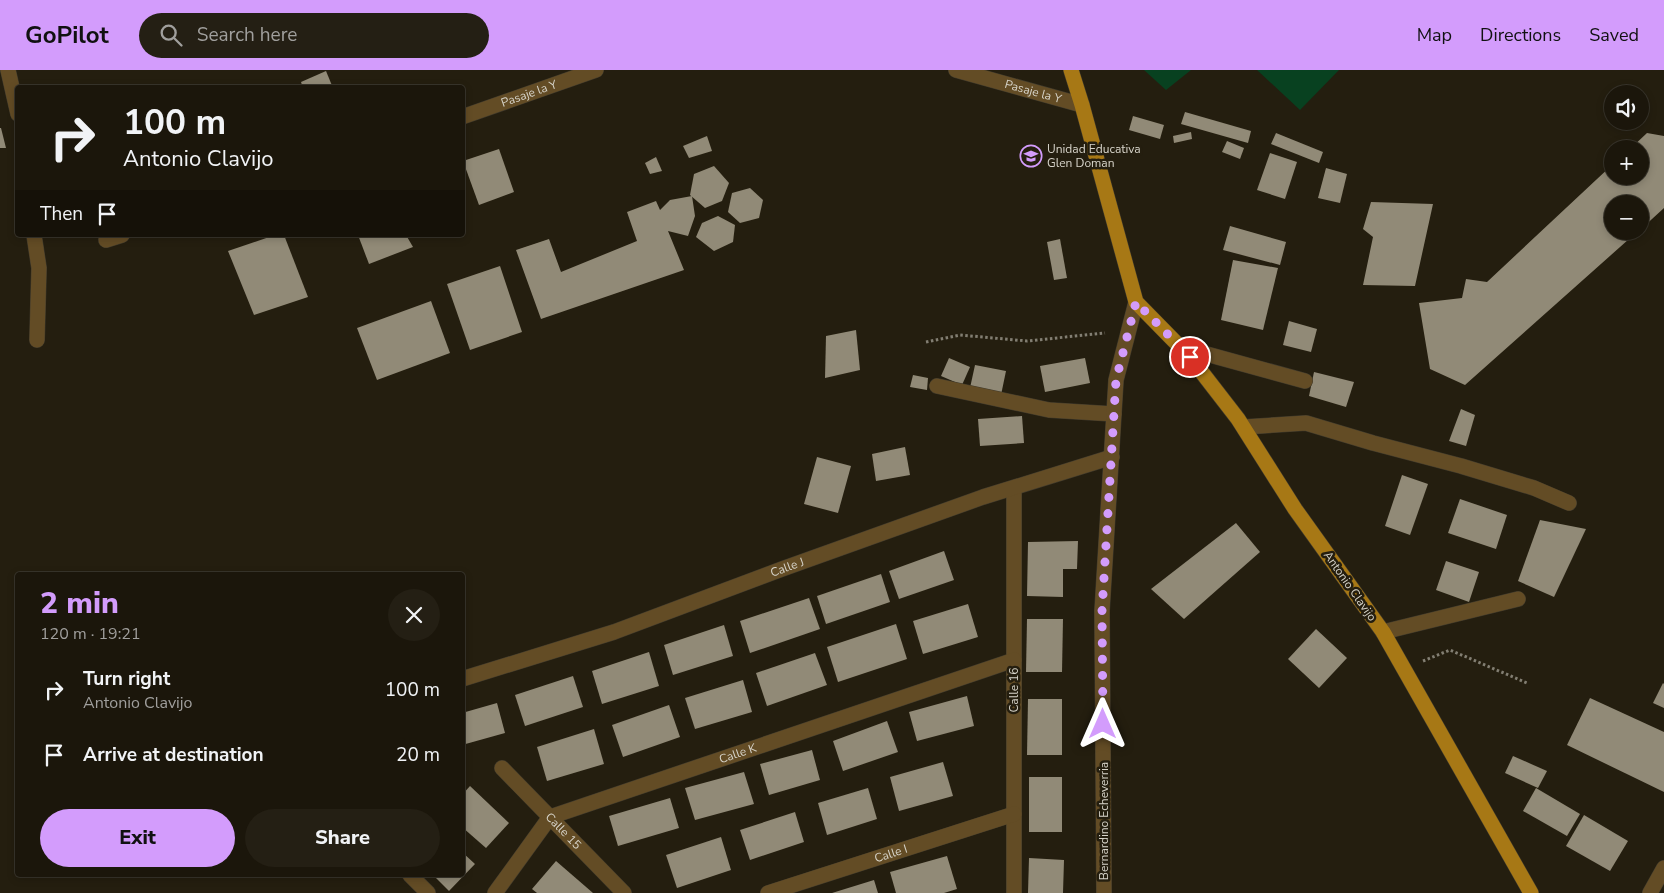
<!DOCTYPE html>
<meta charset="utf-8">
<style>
body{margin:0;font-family:"Nunito Sans",sans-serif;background:#241f14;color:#f1f3f6;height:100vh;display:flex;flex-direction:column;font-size:19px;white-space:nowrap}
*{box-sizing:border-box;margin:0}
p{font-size:16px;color:#a09f9d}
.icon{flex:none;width:28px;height:28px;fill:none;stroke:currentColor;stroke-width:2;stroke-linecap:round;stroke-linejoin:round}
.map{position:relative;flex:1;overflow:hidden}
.side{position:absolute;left:15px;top:502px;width:450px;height:305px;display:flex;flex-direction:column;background:#1b160b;border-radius:5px;box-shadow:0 2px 8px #0003,0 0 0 1px #39352c}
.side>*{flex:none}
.banner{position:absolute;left:15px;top:15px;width:450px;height:152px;border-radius:5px;box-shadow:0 2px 8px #0003,0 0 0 1px #39352c;background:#1b160b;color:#f1f3f6;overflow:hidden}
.controls{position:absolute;left:1604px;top:15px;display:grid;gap:10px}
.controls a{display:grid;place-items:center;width:45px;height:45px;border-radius:50%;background:#1b160b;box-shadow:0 2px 8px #0003,0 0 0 1px #39352c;font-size:25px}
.pin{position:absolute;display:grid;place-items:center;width:42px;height:42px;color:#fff;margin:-21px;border:2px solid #fff;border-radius:50%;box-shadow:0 1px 5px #0007}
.me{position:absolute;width:55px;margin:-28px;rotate:0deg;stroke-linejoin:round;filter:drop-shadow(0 0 4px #0008)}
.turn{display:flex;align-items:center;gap:18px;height:105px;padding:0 25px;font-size:22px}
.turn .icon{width:65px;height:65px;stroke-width:2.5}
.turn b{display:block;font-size:35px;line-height:42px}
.then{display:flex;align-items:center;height:48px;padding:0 25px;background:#0003;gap:10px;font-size:19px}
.round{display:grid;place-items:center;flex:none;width:52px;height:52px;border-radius:26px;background:#241f14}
.overview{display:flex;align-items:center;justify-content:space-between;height:85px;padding:0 25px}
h1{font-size:30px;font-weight:800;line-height:38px;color:#d39cfc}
.cta{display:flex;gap:10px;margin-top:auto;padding:10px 25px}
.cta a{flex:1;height:58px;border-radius:30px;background:#d39cfc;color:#111;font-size:20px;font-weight:800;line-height:58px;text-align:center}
.cta a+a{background:#241f14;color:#f1f3f6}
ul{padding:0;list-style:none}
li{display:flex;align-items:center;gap:15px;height:65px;padding:0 25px}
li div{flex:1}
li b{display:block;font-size:19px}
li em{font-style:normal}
header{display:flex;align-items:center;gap:30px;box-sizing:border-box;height:70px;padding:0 25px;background:#d39cfc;color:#111}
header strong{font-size:24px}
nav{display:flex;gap:28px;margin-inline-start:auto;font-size:18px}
.search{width:350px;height:45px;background:#241f14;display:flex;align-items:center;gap:12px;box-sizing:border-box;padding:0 18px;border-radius:28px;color:#a09f9d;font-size:19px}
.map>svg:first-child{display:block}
.green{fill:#084120}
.building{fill:#918a77}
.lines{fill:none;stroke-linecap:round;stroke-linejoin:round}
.minor-casing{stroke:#413b2d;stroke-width:16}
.major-casing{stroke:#413b2d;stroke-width:16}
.path{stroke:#827e72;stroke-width:3;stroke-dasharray:2.5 2.5;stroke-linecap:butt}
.minor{stroke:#634c25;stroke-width:15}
.major{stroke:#a77815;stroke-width:15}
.route{stroke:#d39cfc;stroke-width:9;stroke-dasharray:0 16.2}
.labels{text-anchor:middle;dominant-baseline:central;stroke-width:5;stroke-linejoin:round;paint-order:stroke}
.street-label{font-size:12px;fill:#d7d4ca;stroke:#241e0f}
.poi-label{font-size:12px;fill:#d7d4ca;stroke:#241e0f;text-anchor:start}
</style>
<header>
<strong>GoPilot</strong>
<div class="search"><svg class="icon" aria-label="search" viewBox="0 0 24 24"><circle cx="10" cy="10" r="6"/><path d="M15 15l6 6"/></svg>Search here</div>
<nav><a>Map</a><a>Directions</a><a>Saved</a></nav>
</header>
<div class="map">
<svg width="1664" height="823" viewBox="0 0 1664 823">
<rect width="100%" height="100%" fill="#241e0f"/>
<g class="green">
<polygon points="1144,0 1191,0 1166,20"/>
<polygon points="1257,0 1339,0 1300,40"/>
</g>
<g class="building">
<polygon points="326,1 333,18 303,18 301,12"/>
<polygon points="1185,42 1251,61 1248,73 1181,54"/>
<polygon points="1133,46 1164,55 1160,69 1129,60"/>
<polygon points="0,58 1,58 6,78 0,78"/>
<polygon points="1191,62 1192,69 1174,73 1173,66"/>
<polygon points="1276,63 1323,82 1319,93 1271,74"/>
<polygon points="1647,63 1664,66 1664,138 1640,160 1640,134 1612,134 1612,161 1638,161 1465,315 1430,299 1419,233 1462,228 1466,209 1487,212 1612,95 1612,106 1640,106 1640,79 1630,79"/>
<polygon points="707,66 712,81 689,88 683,76"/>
<polygon points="1227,71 1244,78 1240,89 1222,82"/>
<polygon points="499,79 514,122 479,135 463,91"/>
<polygon points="1270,83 1297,92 1285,129 1257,120"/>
<polygon points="656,87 662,101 650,104 645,93"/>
<polygon points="714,96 729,113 722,131 705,138 690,125 694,104"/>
<polygon points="1326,98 1347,104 1340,133 1318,128"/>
<polygon points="750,118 763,130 759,148 740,153 728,142 732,123"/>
<polygon points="692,126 695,146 688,166 668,161 684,200 541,249 516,180 549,169 561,202 637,171 627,142 656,131 660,140 670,130"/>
<polygon points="1371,132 1433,134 1415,216 1363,215 1373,167 1363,159"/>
<polygon points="718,146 735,155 733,172 714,181 696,167 702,153"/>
<polygon points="1230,156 1286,172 1280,195 1223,180"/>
<polygon points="275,165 284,165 308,227 254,245 228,181"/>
<polygon points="358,165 406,165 413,177 369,194"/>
<polygon points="1060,169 1067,208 1054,210 1047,172"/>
<polygon points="1233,190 1278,198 1263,260 1221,250"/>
<polygon points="500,196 522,262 470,280 447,214"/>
<polygon points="431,231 450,283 377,310 357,258"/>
<polygon points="1289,251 1317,259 1311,282 1283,275"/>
<polygon points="856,260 860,300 825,308 826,266"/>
<polygon points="949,288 970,297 962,315 941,306"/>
<polygon points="1085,288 1090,313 1045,322 1040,296"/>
<polygon points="975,295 1006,301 1001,325 970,318"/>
<polygon points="1314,302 1354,312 1346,337 1309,326"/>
<polygon points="913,305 928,308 927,320 910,317"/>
<polygon points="1461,339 1475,345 1466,376 1449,371"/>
<polygon points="1022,346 1024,373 980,376 978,349"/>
<polygon points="905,377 910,405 876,411 872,384"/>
<polygon points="817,387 851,396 838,443 804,434"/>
<polygon points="1402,405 1428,414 1410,465 1385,456"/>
<polygon points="1460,429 1507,445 1496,479 1448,463"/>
<polygon points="1540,450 1586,459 1554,527 1518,511"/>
<polygon points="1236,453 1260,482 1184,549 1151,519"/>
<polygon points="1078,471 1077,499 1063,499 1063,527 1027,526 1028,472"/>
<polygon points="944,481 954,510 899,529 889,501"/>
<polygon points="1446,491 1479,502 1469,532 1436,520"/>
<polygon points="881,504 890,532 826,554 817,526"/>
<polygon points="809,528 820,559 750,583 740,551"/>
<polygon points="968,534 978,567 923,584 913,551"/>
<polygon points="1027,549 1063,549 1062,602 1026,602"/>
<polygon points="896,554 907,589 838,612 827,577"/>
<polygon points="724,555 733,586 673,605 664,575"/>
<polygon points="1316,559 1347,588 1319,618 1288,589"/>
<polygon points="649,582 659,616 602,634 592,601"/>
<polygon points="815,583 827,615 767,636 756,603"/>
<polygon points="573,606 583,637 525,656 515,625"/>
<polygon points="743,610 752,642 695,659 685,628"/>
<polygon points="1663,613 1664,614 1664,638 1653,633"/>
<polygon points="967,626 974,656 917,671 909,642"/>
<polygon points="1590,628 1664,662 1664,722 1567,675"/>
<polygon points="1028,629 1062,629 1062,685 1027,685"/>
<polygon points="497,633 505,663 462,675 462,643"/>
<polygon points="669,635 680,667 623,687 612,655"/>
<polygon points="887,651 898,682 843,701 833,671"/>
<polygon points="594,659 604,694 547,711 537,677"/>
<polygon points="812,680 820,710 769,725 760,694"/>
<polygon points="1513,686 1547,701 1538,718 1505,703"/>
<polygon points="943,692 953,726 899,741 890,707"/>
<polygon points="744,702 754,734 695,750 685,718"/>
<rect x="1029" y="707" width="33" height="55"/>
<polygon points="470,716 509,753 486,778 462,757 462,725"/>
<polygon points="868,718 877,749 827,765 818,733"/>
<polygon points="1536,718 1580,744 1567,766 1523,741"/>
<polygon points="670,728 679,758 618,776 609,746"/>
<polygon points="795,742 804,772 750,790 740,760"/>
<polygon points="1584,745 1628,771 1610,801 1566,776"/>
<polygon points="721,767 731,800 677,818 666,785"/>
<polygon points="462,782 475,794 449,821 433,805 462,805"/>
<polygon points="947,786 957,819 944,823 896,823 890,802"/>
<polygon points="1029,788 1064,790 1063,823 1028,823"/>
<polygon points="556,791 593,823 537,823 532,819"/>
<polygon points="874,810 878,823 832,823"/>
</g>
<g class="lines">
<g class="minor-casing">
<g id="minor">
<polyline points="8,0 18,44"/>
<path id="s1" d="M956,0L1082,35"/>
<path id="s2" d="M462,47L596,0"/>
<polyline points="34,165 39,198 37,270"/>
<polyline points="106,170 122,165"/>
<polyline points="1181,277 1305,311"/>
<polyline points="937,316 1049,340 1114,344"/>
<polyline points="1244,357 1306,353 1373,373 1461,396 1534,418 1569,433"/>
<polyline points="1014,418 1014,823"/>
<polyline points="1383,562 1518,529"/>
<path id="s3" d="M462,609L614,562L782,499L983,427L1112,387"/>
<path id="s4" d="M502,698L624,823"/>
<polyline points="410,805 428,823"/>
<path id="s5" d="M495,823L550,747L1014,590"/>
<path id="s6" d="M768,823L1014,744"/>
<polyline points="1104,823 1102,541 1116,310 1136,232"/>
<polyline points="1650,823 1664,798"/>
</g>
</g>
<g class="major-casing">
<polyline id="major" points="1071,0 1082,35 1136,232 1190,287 1238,349 1295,439 1383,562 1531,823"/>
</g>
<g class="path">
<polyline points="926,272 960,265 1027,271 1105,263"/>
<polyline points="1423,591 1450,580 1527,613"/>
</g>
<use href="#minor" class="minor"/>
<use href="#major" class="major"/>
</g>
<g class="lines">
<polyline class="route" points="1103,654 1102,541 1116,310 1136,232 1190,287"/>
</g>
<defs>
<g id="school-ring" transform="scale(1.125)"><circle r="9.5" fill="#241e0f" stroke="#d39cfc" stroke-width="1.5"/><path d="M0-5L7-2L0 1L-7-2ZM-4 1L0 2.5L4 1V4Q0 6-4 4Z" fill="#d39cfc"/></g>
</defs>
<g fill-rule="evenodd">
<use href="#school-ring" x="1031" y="86"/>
</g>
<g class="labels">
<g class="street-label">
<text stroke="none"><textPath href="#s1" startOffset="80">Pasaje la Y</textPath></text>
<text stroke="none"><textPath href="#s2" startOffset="71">Pasaje la Y</textPath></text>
<text stroke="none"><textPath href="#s3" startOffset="344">Calle J</textPath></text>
<text transform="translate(1350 516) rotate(55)">Antonio Clavijo</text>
<text transform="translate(1014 620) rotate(-90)">Calle 16</text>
<text stroke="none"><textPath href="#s5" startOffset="292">Calle K</textPath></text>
<text transform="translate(1104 751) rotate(-90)">Bernardino Echeverria</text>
<text stroke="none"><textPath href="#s4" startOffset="88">Calle 15</textPath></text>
<text stroke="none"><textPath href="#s6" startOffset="129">Calle I</textPath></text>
</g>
<g class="poi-label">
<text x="1047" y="79">Unidad Educativa<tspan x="1047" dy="14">Glen Doman</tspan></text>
</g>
</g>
</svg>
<div class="controls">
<a><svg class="icon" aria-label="sound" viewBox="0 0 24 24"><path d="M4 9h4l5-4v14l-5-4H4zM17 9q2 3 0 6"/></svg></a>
<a>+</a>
<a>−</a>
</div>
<div class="pin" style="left:1190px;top:287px;background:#d93025"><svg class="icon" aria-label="arrive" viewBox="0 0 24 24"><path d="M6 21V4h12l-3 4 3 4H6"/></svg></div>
<svg class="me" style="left:1103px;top:654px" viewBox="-20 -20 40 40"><path d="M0-17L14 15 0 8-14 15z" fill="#d39cfc" stroke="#fff" stroke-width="4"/></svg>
<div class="banner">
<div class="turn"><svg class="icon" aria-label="right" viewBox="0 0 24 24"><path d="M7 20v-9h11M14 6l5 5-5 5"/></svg><div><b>100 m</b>Antonio Clavijo</div></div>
<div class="then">Then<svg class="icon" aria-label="arrive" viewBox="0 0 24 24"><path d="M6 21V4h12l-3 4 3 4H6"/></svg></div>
</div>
<section class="side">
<div class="overview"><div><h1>2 min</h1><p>120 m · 19:21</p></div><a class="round"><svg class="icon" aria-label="close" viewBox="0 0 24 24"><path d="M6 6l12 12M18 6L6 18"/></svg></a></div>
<ul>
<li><svg class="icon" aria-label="right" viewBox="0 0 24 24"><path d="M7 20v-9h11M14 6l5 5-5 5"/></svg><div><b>Turn right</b><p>Antonio Clavijo</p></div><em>100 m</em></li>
<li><svg class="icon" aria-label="arrive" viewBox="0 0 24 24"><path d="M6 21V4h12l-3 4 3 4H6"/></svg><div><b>Arrive at destination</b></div><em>20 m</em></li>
</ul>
<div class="cta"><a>Exit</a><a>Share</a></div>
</section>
</div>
